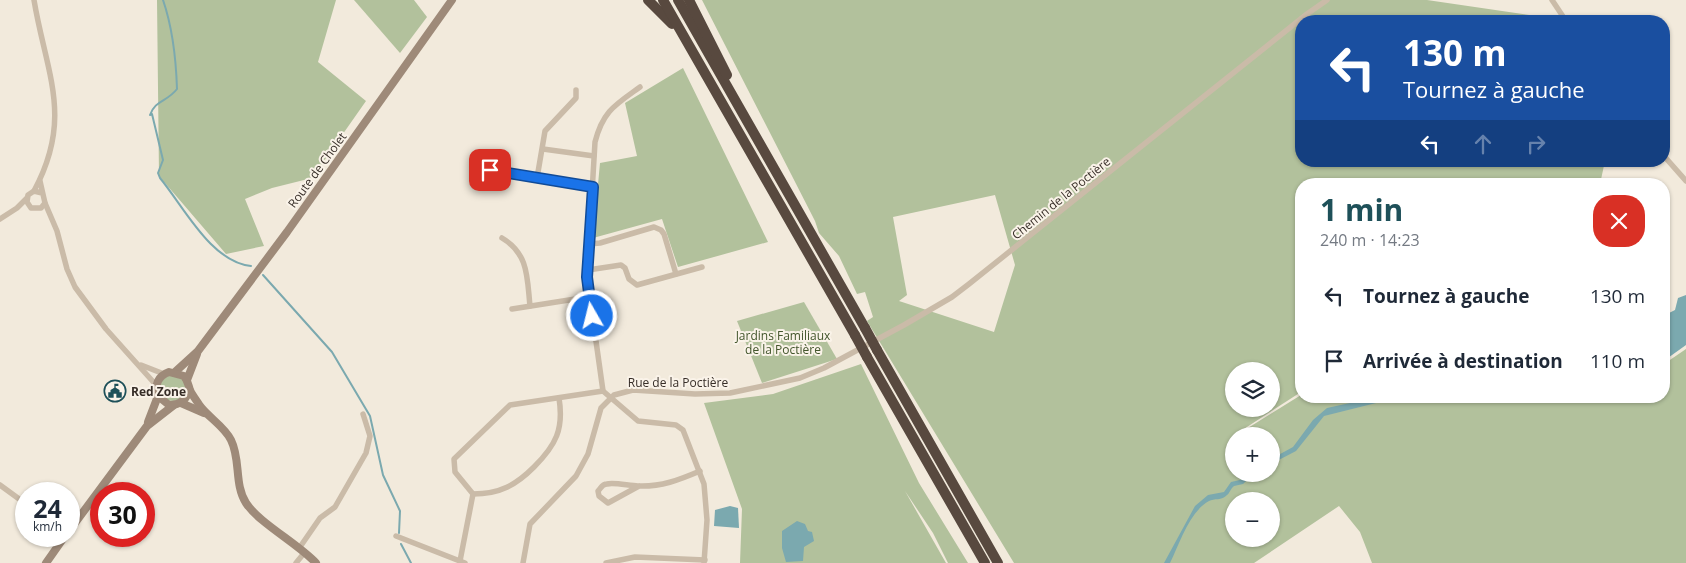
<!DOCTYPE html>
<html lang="fr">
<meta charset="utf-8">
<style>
body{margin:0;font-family:"Open Sans",sans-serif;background:#f6f6f7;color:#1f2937;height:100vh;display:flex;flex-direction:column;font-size:19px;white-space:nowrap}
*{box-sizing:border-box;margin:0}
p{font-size:16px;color:#747a83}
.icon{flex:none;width:28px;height:28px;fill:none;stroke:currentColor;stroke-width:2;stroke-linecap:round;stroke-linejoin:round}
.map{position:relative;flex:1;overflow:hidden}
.panel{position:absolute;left:1295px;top:178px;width:375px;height:225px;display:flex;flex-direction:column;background:#fff;border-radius:20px;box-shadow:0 1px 4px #0004}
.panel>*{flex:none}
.hud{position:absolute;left:1295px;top:15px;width:375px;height:152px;border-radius:20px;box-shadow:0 1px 4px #0004;background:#1a4fa0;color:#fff;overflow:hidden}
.controls{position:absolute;left:1225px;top:362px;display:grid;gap:10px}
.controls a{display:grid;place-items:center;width:55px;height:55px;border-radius:50%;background:#fff;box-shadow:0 1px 4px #0004;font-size:25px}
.speed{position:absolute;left:15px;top:482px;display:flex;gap:10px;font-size:25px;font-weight:700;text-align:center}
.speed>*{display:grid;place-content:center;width:65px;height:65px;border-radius:50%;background:#fff;box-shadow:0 1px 4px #0004;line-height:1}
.speed small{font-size:12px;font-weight:400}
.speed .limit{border:8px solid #d22;background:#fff;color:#111}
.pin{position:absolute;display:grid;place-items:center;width:42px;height:42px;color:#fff;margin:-21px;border-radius:10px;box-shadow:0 2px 8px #0006}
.me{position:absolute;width:55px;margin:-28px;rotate:352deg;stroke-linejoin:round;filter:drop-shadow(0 0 4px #0008)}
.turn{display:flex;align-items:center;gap:18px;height:105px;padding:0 25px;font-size:22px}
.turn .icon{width:65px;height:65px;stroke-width:2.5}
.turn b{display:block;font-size:35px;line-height:42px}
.lanes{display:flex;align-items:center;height:48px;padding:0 25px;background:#0003;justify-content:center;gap:25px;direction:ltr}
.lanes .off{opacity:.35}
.round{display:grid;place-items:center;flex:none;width:52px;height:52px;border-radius:20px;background:#f6f6f7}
.summary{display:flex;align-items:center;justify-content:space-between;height:85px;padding:0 25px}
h1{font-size:30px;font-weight:700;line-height:38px;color:#1e5059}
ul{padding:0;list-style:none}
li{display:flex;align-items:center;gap:15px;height:65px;padding:0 25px}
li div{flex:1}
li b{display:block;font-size:19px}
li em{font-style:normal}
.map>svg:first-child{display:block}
.green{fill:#b2c19c;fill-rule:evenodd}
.water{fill:#7ba9af}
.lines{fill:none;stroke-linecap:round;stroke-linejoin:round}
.stream{stroke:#7ba9af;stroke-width:2}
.street{stroke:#cabba8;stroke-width:5.5}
.secondary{stroke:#9e8a79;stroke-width:8}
.highway{stroke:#58493f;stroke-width:10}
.highway-bridge{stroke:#58493f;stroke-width:10}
.route-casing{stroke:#114b97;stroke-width:12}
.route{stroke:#1a73e8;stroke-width:9}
.labels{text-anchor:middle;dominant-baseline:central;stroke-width:4;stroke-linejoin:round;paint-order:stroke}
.street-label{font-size:12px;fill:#372e28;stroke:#faf3e9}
.park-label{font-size:12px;fill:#43562c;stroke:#faf3e9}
.poi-label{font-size:12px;font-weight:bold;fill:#372e28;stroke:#faf3e9;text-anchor:start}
</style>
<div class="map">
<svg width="1686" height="563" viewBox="0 0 1686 563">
<rect width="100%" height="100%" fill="#f2eadc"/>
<g class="green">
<polygon points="157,0 336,0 318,62 366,101 312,178 272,188 245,199 264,246 226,254 159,176"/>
<polygon points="354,0 414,0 427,17 400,53"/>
<path d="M702,0H1427L1556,19L1557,21H1301V161H1605L1600,184H1301V392L1233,436L1234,474H1271V436H1235L1301,395L1664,396V364L1686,349V563H1372L1360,532L1339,506L1254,563H1014L867,321L873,317L865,292L857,294L839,256L819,233L815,221ZM995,195L1015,265L994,332L899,301L907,295L893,217ZM1234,371H1271V409H1234ZM1234,501H1271V539H1234Z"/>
<polygon points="683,68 768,242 678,267 662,219 593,238 600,163 637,156 625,103"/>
<polygon points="804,302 837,359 762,383 737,321"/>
<polygon points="861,364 919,483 968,563 948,563 933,533 905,491 946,563 740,563 742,509 704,403 773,394"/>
<circle cx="173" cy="388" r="13"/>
</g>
<g class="water">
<polygon points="1686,295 1686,345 1665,360 1664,309 1669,313 1675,310 1678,298"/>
<polygon points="1382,396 1404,396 1324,416 1296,451 1271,464 1271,459 1293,447 1313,420 1327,408"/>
<path d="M1248,474H1253L1243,484L1234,486C1230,489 1230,493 1227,495C1222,501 1214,498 1209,501C1189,512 1180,543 1170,563H1164L1195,506L1208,495L1224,492L1231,482L1240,480Z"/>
<polygon points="730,506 738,508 739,528 714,526 715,510"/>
<polygon points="797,521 805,524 808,531 812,532 814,541 804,547 803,561 786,562 782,548 782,531"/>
</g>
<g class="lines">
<g class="stream">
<path d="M163,0C173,29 176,58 177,89C167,102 155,100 150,115L152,114L163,160L158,173L160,178C184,207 211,262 251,266"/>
<polyline points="263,275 332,352 370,416 383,475 400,511 399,533"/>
<polyline points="401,544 411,563"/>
</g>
<g class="street">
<path d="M34,0C46,73 74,117 34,191"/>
<polyline points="1552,0 1566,21"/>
<path d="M640,87C615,105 603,111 595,142L587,277L603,391L638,421L676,425L683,430L704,484L707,520L704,563"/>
<polyline points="543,149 594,156"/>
<polyline points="1664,156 1686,181"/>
<polyline points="490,170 593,187"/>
<polyline points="537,178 545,131 576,98 576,90"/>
<polyline points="40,181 45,203 41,208 31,208 27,202 28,195 34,191 42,193"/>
<polyline points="45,203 57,231 67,269 75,287 106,329 156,385"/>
<polyline points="0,219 17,208 27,198"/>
<path d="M502,238C529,254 527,278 530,306"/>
<polyline points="589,244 600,243 654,227 661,230 664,234 676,274"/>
<polyline points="588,270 621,265 625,268 629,279 637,285 702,267"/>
<polyline points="512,309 588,297"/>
<polyline points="141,365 164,374"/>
<polyline points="0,485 26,504"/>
<path d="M639,486L608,503L599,496L598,491C601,488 602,484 607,484C614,482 630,486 638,486C661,487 679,480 700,471"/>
<path d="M473,494C500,494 516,485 534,467C556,445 564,429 559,398"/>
<polyline points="396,536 465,563"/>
<polyline points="300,547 320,518 335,507 366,453 370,436 363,414"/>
<polyline points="460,561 473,494 455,472 454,459 510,405 603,391"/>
<polyline points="296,563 305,552"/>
<polyline points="523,563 530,524 576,476 588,454 601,408 614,395 633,390 695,394 730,393 800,378 824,368 904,325 952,297 969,284 1307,14 1327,0"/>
<polyline points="606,563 635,557 705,560"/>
</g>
<g class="secondary">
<polyline points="175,372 198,351 287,232 452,0"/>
<polyline points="187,380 197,354"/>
<path d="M189,389C187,400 180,405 169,405L158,396C154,385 158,376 169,372L184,376C188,381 188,384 190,390C192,395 197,401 200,406C209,418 224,426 231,440C241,460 234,484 246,503C259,523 297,543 316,563"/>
<polyline points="181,403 204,413"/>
<polyline points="148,422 158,396"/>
<polyline points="69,531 147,426 174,405"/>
<polyline points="46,563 65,536"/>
</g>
<g class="highway">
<polyline points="648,0 672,24"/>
<polyline points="663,0 855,335"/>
<polyline points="678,0 865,328"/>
<polyline points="689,0 727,75"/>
<polyline points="877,350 998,563"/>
<polyline points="867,357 985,563"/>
</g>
<g class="highway-bridge">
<polyline points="865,328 877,350"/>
<polyline points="855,335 867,357"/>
</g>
</g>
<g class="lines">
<g class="route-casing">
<polyline id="route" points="490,170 593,187 587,277 592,316"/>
</g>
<use href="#route" class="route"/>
</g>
<defs>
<g id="civic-ring" transform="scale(1.125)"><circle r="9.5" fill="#faf3e9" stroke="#1e5059" stroke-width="1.5"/><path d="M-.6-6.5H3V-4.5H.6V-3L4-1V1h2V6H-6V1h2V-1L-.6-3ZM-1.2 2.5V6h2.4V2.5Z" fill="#1e5059"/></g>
</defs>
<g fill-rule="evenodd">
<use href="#civic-ring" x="115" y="391"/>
</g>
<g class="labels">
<g class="street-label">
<text transform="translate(317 170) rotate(-54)">Route de Cholet</text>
<text transform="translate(1061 198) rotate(-39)">Chemin de la Poctière</text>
<text x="678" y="382">Rue de la Poctière</text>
</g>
<g class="park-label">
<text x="783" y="335">Jardins Familiaux<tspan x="783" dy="14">de la Poctière</tspan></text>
</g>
<g class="poi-label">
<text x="131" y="391">Red Zone</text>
</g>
</g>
</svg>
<div class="controls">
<a><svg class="icon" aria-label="layers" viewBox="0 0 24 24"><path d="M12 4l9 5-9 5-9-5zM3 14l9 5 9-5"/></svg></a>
<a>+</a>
<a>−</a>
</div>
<div class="speed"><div>24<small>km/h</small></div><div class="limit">30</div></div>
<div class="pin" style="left:490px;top:170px;background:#d93025"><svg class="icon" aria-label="arrive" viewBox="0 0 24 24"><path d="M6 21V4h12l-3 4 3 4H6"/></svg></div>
<svg class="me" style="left:592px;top:316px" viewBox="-20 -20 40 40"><circle r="17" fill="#1a73e8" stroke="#fff" stroke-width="3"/><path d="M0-11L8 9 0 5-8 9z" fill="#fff"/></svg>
<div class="hud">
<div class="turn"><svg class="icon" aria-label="left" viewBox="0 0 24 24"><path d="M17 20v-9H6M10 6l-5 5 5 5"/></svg><div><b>130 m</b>Tournez à gauche</div></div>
<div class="lanes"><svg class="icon" aria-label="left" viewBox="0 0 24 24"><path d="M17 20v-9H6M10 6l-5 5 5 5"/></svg><svg class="icon off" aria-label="ahead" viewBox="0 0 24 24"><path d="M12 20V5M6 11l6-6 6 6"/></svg><svg class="icon off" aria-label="right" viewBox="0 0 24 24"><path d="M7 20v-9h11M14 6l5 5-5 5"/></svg></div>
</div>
<section class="panel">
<div class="summary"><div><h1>1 min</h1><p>240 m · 14:23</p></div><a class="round" style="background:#d93025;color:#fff"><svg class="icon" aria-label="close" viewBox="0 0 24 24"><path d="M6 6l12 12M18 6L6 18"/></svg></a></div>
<ul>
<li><svg class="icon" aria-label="left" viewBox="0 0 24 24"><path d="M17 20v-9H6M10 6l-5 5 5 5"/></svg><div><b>Tournez à gauche</b></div><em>130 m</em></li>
<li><svg class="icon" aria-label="arrive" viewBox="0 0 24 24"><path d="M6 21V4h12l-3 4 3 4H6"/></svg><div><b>Arrivée à destination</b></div><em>110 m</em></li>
</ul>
</section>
</div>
